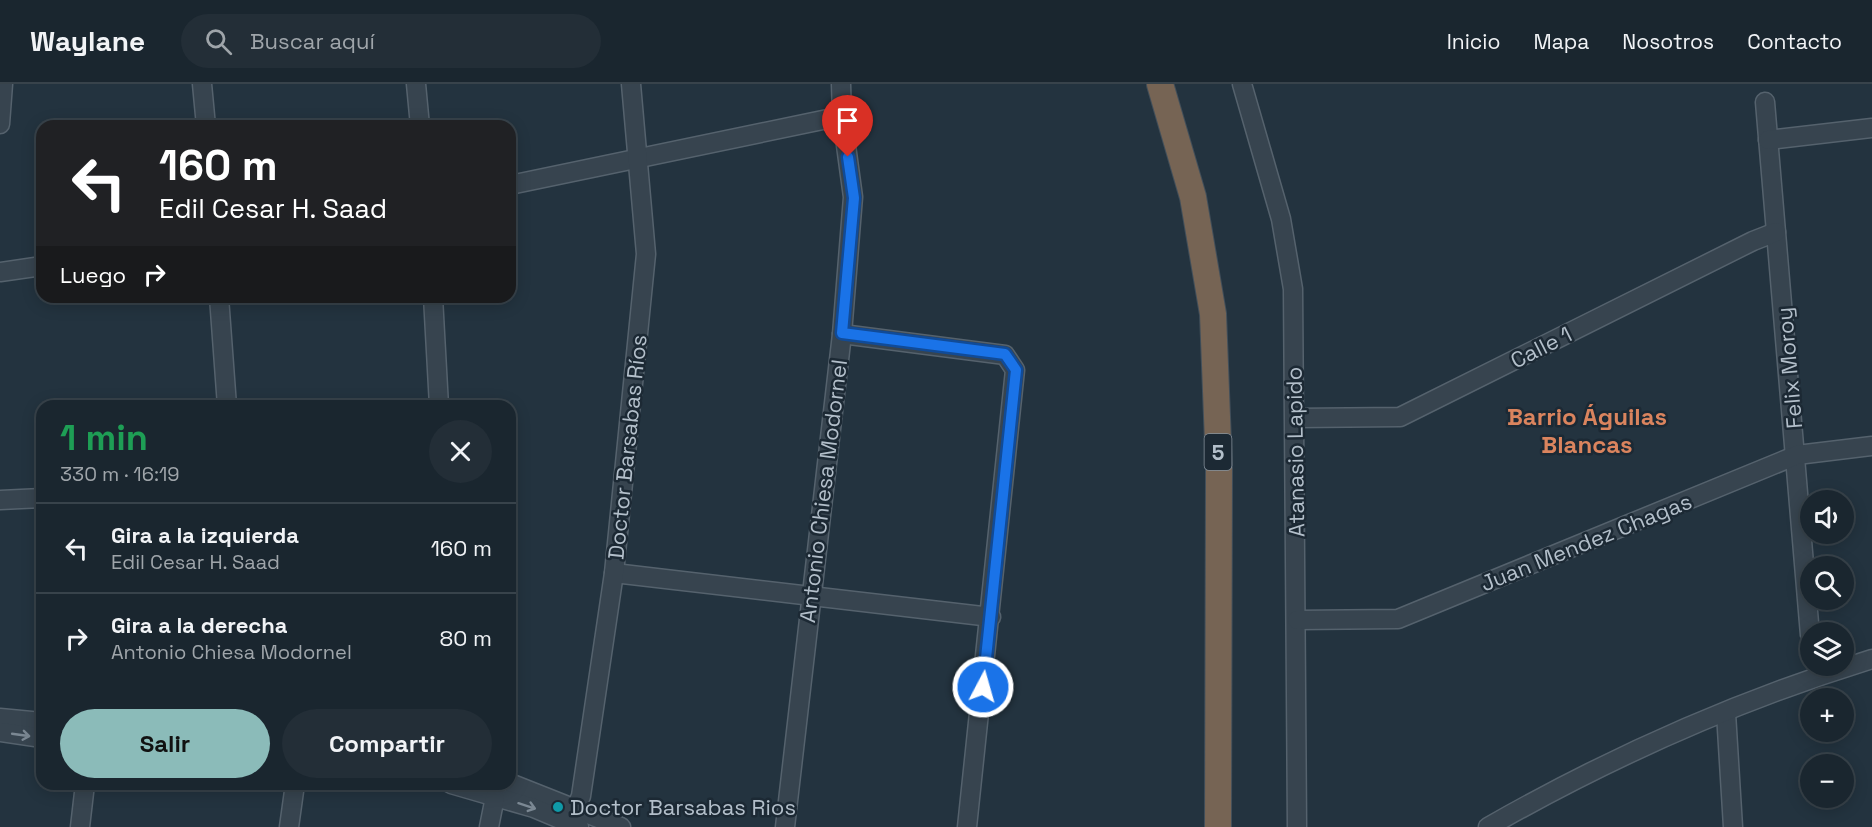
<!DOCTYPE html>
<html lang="es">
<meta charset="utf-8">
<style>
body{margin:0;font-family:"Space Grotesk",sans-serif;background:#232e37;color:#f1f3f6;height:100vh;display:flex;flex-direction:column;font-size:22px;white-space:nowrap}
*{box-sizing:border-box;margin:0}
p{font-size:20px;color:#9fa5aa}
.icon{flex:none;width:33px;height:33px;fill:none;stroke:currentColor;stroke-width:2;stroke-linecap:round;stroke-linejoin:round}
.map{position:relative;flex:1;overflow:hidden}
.side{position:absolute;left:36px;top:316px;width:480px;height:390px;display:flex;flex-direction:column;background:#1a262f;border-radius:18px;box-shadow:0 3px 15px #0003,0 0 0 2px #38434b}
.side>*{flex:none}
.top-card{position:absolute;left:36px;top:36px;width:480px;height:183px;border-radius:18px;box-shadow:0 3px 15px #0003,0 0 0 2px #38434b;background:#202124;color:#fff;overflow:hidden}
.tools{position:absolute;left:1800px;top:406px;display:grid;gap:12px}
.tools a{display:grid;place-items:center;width:54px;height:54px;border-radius:50%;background:#1a262f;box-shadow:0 3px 15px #0003,0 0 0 2px #38434b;font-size:30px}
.pin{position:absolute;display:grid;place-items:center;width:51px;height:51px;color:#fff;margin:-62px -26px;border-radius:50% 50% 50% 0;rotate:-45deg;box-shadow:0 0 6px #0007}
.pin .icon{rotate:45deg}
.me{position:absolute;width:66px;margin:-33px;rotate:6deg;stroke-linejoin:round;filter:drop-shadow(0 0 4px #0008)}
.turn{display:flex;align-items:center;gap:21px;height:126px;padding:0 24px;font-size:27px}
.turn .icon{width:78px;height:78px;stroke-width:2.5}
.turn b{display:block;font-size:42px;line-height:51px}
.then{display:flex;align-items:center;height:57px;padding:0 24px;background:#0003;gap:12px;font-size:22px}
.round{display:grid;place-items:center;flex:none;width:63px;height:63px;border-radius:32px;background:#232e37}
.overview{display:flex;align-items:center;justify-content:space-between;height:102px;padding:0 24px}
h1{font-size:36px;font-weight:800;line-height:45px;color:#1e9e55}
.action{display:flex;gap:12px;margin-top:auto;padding:12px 24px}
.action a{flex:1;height:69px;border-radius:36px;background:#8bbbb9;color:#111;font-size:24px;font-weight:800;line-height:69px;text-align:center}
.action a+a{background:#232e37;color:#f1f3f6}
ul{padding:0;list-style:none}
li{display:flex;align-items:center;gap:18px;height:90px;padding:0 24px;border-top:2px solid #38434b}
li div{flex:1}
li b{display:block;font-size:22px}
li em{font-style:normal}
header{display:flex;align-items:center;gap:36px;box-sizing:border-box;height:84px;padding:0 30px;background:#1a262f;border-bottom:2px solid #38434b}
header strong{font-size:28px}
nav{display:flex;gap:33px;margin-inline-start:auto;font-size:21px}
.search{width:420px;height:54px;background:#232e37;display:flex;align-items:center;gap:15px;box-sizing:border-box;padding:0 21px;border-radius:33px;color:#9fa5aa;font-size:22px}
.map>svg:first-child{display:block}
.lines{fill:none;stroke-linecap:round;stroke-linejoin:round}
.minor-casing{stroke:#55626d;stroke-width:21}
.highway-casing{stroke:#424f5a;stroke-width:28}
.minor{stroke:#37444f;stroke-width:18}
.highway{stroke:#766454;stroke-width:26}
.oneway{stroke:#7b8893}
.route-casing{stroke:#114b97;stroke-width:15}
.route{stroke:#1a73e8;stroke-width:10}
.culture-dot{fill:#0f9aa8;stroke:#1c2934;stroke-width:2}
.labels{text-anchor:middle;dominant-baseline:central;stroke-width:5;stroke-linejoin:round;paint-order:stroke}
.shield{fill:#1c2934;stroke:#86929d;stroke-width:1.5}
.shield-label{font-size:21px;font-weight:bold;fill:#b3bfca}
.street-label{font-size:22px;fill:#b3bfca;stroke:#1c2934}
.poi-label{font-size:22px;fill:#b3bfca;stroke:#1c2934;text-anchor:start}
.neighbourhood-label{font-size:24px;font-weight:bold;fill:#da845e;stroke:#1c2934}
</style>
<header>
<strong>Waylane</strong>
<div class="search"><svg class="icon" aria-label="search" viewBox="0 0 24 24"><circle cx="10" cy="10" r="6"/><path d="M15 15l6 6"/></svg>Buscar aquí</div>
<nav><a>Inicio</a><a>Mapa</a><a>Nosotros</a><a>Contacto</a></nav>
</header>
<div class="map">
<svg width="1872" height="743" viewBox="0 0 1872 743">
<rect width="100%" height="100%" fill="#23333f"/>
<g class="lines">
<g class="minor-casing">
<g id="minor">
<polyline points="202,0 206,42"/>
<polyline points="416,0 420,42"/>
<polyline points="1242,0 1281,135 1293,205 1297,743"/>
<polyline points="1765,18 1810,551"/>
<polyline points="0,40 3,0"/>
<polyline points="1768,56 1872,44"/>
<polyline points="510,101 842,32"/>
<polyline points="0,188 42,182"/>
<polyline points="219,213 227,322"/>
<polyline points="433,213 439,322"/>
<polyline points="842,250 1005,271 1015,286 967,743"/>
<polyline points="1296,334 1400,333 1753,157 1776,148"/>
<polyline points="0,416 42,414"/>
<polyline points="614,489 991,533"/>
<polyline points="1297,536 1398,535 1797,371 1872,362"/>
<polyline points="1726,629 1733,743"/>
<polyline points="0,634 42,638"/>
<polyline points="0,648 42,654"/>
<polyline points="510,699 621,743"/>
<polyline points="451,700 534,724 579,743"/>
<polyline points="576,724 581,712 614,489 646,170 631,0"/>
<polyline points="80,743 85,700"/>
<polyline points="289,743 295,700"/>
<polyline points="489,743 495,713"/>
<polyline points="785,743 842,250 853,113 842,32 841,0"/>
<path d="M1488,743C1609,674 1739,616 1872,575"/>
</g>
</g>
<g class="highway-casing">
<polyline id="highway" points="1160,0 1193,113 1213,230 1219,384 1218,743"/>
</g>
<use href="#minor" class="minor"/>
<use href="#highway" class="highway"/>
</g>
<defs><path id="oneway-shaft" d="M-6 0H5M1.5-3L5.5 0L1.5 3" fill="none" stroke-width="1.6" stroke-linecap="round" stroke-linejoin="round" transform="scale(1.5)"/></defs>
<g class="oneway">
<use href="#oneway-shaft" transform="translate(21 651) rotate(8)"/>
<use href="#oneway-shaft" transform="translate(527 722) rotate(18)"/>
</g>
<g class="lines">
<g class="route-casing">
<polyline id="route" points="848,73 854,114 842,249 1005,270 1016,286 983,603"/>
</g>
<use href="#route" class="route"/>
</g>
<circle class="culture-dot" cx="558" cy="723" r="6"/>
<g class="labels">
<rect class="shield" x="1204.5" y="350" width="27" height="36" rx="4.5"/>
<g class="shield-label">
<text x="1218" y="368">5</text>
</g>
<g class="street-label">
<text transform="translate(1541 263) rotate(-27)">Calle 1</text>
<text transform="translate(1789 284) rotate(-95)">Felix Moroy</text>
<text transform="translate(627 363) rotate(-84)">Doctor Barsabas Ríos</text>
<text transform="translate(1295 368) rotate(-91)">Atanasio Lapido</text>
<text transform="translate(823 407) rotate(-83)">Antonio Chiesa Modornel</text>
<text transform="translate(1586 458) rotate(-22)">Juan Mendez Chagas</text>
</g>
<g class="poi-label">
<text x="570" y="723">Doctor Barsabas Rios</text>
</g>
<g class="neighbourhood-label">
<text x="1587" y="332">Barrio Águilas<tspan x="1587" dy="28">Blancas</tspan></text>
</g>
</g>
</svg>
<div class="tools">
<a><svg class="icon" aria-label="sound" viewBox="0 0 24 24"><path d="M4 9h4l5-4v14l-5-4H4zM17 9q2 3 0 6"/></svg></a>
<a><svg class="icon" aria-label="search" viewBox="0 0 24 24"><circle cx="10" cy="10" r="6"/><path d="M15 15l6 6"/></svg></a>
<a><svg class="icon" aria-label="layers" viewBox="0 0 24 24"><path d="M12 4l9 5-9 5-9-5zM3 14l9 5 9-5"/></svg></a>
<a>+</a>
<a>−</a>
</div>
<div class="pin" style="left:848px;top:73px;background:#d93025"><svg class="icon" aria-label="arrive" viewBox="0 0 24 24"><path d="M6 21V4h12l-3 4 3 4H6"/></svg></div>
<svg class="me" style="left:983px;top:603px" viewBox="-20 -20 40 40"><circle r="17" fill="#1a73e8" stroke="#fff" stroke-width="3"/><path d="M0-11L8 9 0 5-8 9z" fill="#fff"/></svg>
<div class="top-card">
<div class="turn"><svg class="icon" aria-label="left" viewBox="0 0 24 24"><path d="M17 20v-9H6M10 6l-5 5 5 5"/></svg><div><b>160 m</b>Edil Cesar H. Saad</div></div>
<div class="then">Luego<svg class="icon" aria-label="right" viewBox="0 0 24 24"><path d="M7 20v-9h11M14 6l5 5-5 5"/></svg></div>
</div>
<section class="side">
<div class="overview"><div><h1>1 min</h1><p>330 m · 16:19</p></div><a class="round"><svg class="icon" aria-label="close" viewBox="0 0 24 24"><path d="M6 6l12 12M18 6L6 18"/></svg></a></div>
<ul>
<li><svg class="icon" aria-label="left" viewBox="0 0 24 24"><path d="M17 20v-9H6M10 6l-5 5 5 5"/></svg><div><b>Gira a la izquierda</b><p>Edil Cesar H. Saad</p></div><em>160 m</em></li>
<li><svg class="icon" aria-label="right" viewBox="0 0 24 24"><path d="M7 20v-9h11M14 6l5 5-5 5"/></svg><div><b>Gira a la derecha</b><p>Antonio Chiesa Modornel</p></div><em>80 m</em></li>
</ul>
<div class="action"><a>Salir</a><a>Compartir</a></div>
</section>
</div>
